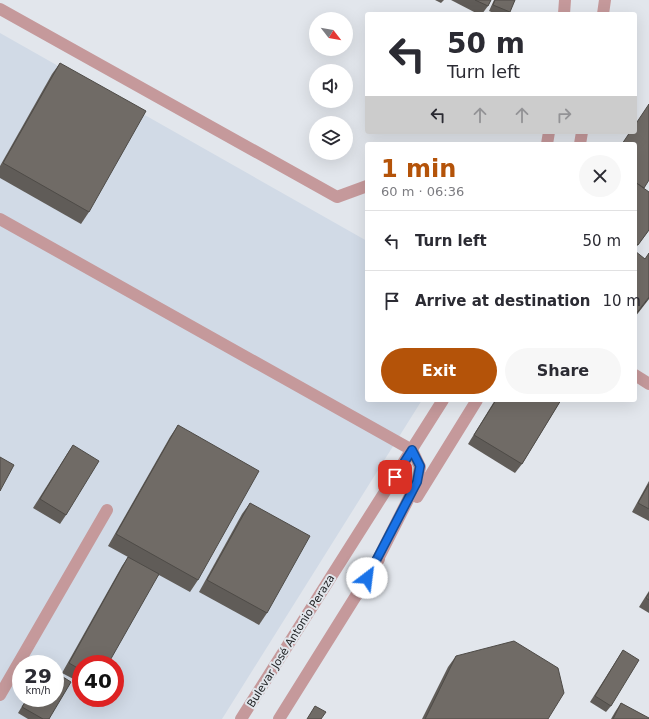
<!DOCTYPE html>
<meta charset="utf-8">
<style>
body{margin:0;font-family:"DejaVu Sans",sans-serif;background:#f7f7f7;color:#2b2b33;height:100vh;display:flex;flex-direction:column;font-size:15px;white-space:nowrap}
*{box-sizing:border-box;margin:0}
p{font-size:13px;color:#7c7c81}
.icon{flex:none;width:22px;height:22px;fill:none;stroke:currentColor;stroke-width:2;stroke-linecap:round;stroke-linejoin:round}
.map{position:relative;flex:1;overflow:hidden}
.drawer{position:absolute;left:365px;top:142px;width:272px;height:260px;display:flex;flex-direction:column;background:#fff;border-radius:4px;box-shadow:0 4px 16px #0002}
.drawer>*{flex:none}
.hud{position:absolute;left:365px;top:12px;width:272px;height:122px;border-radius:4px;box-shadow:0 4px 16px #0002;background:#fff;color:#2b2b33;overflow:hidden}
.needle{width:26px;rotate:121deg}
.controls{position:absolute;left:309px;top:12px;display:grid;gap:8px}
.controls a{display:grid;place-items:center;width:44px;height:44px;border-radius:50%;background:#fff;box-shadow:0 4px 16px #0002;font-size:20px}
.speed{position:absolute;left:12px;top:655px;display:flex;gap:8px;font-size:20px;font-weight:700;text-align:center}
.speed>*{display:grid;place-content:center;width:52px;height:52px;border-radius:50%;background:#fff;box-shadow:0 4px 16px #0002;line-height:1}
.speed small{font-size:10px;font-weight:400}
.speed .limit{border:6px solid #d22;background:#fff;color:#111}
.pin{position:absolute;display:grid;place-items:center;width:34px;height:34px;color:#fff;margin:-17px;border-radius:8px;box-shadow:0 2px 6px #0006}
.me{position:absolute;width:44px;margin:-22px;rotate:30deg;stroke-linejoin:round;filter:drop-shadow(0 0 3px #0008)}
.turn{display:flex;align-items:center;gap:14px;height:84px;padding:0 16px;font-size:18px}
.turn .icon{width:52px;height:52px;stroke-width:2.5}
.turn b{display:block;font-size:28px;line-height:34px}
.lanes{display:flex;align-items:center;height:38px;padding:0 16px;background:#0003;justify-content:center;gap:20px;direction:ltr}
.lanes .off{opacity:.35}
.round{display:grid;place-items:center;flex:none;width:42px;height:42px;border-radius:21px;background:#f7f7f7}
.summary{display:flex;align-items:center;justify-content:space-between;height:68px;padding:0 16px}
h1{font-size:24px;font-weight:700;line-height:30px;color:#b45309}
.primary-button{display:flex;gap:8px;margin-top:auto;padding:8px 16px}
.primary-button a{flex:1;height:46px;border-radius:24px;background:#b45309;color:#fff;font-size:16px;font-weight:700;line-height:46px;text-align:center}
.primary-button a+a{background:#f7f7f7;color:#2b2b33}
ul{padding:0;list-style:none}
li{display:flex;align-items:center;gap:12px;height:60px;padding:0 16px;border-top:1px solid #e1e1e2}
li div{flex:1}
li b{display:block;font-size:15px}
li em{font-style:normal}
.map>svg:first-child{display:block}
.built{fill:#d1dae6;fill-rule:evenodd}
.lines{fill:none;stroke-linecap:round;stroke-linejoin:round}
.minor{stroke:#c5999b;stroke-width:12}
.wall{fill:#605c58}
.shaded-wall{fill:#4e4b47}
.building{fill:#706b66;stroke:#4e4b47}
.route-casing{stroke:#114b97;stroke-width:10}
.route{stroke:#1a73e8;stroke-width:7}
.labels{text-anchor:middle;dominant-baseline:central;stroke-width:4;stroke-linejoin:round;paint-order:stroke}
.street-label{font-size:11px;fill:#232527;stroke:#e2e6ec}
</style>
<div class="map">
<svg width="649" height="719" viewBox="0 0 649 719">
<rect width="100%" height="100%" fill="#e2e6ec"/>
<path class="built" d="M0,33L367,241V400H422L222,719H0ZM21,664H55V698H21ZM81,664H115V698H81Z"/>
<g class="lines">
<g class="minor">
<polyline points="0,9 337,197 367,186"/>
<polyline points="564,14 565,0"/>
<polyline points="603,14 605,0"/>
<polyline points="547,144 549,132"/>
<polyline points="580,144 582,132"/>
<polyline points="0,219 412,450 420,467 417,482 375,565"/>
<polyline points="635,375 649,384"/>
<polyline points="417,497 477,400"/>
<polyline points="0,695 107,510"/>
<polyline points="241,719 443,400"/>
<polyline points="279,719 379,559"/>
</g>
</g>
<g class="wall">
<polygon points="435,0 444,0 441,3"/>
<polygon points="451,0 491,0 488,6 482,14 478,14"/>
<polygon points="494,0 515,0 508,14 496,14 489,11"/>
<polygon points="60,63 89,212 81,224 0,178 0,166 52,74"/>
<polygon points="635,144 644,188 649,230 635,249"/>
<polygon points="495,400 561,400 522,464 515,473 468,444"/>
<polygon points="178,425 198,580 190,592 159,575 81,664 81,683 62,673 122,566 128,557 108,546 170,437"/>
<polygon points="73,445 66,515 60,524 33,508 67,454"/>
<polygon points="649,481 649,521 632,512"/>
<polygon points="250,503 267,613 259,625 199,592 242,514"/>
<polygon points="649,591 649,613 639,607"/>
<polygon points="623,650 611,706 606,712 590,702"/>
<polygon points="456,656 548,719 422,719 448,667"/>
<polygon points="27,698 55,698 49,719 28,719 18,713"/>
<polygon points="621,703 649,719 611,719 615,712"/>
</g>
<polygon class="shaded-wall" points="649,297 649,299 635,317 635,315"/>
<g class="building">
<polygon points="475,0 491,0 488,6"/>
<polygon points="495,0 515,0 510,12 493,5"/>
<polygon points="60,63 146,111 89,212 3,163"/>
<polygon points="649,104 649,180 644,188 635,182 635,144 622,144 630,132 635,132 635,125"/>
<polygon points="635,182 649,192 649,230 638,245 635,243"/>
<polygon points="635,251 645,259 649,253 649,297 635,315"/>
<polygon points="496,400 561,400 522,464 474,435"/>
<polygon points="178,425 259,471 198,580 116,534"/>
<polygon points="73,445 99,461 66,515 40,499"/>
<polygon points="0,457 14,465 0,491"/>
<polygon points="649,484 649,509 638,503"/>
<polygon points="250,503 310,536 267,613 207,580"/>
<polygon points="128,557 159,574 108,664 81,664 81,670 69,663"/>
<polygon points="649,593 649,600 646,598"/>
<polygon points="514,641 558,668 564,693 548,719 425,719 456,656"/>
<polygon points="623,650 639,660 611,706 595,696"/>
<polygon points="55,672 71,682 49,719 43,719 22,707 28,698 55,698"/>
<polygon points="621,703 649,718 649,719 613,719"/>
<polygon points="315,706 326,712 321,719 307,719"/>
</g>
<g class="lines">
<g class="route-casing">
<polyline id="route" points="367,578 417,482 420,466 412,450 395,477"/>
</g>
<use href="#route" class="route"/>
</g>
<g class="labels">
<g class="street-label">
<text transform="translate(291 641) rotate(-58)">Bulevar José Antonio Peraza</text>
</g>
</g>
</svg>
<div class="controls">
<a><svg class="needle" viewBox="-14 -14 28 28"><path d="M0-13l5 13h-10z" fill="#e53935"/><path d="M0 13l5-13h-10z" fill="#7c7c81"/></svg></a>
<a><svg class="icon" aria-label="sound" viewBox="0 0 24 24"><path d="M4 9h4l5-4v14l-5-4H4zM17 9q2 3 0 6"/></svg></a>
<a><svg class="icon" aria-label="layers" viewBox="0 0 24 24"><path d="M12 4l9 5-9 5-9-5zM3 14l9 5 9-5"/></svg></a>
</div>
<div class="speed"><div>29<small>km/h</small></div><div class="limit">40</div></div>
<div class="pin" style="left:395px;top:477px;background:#d93025"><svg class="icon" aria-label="arrive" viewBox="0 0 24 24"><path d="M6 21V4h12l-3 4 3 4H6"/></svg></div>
<svg class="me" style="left:367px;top:578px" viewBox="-20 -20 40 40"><circle r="19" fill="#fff"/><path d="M0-13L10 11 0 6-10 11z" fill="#1a73e8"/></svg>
<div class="hud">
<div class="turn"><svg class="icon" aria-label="left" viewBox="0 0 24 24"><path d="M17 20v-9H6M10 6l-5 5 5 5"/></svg><div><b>50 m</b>Turn left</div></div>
<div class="lanes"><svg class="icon" aria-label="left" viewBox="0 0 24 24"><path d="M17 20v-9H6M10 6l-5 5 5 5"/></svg><svg class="icon off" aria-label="ahead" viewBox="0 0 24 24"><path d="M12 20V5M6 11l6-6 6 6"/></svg><svg class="icon off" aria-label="ahead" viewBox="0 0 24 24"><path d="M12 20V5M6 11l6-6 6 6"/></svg><svg class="icon off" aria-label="right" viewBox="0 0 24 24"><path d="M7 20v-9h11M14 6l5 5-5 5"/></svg></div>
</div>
<section class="drawer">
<div class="summary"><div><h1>1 min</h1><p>60 m · 06:36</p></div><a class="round"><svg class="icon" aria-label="close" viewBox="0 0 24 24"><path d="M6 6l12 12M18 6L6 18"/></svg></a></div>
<ul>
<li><svg class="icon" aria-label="left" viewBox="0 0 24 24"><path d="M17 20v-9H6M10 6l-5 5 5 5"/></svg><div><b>Turn left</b></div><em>50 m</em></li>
<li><svg class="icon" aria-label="arrive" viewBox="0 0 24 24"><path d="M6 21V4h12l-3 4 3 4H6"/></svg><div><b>Arrive at destination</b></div><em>10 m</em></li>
</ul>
<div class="primary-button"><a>Exit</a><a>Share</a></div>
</section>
</div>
